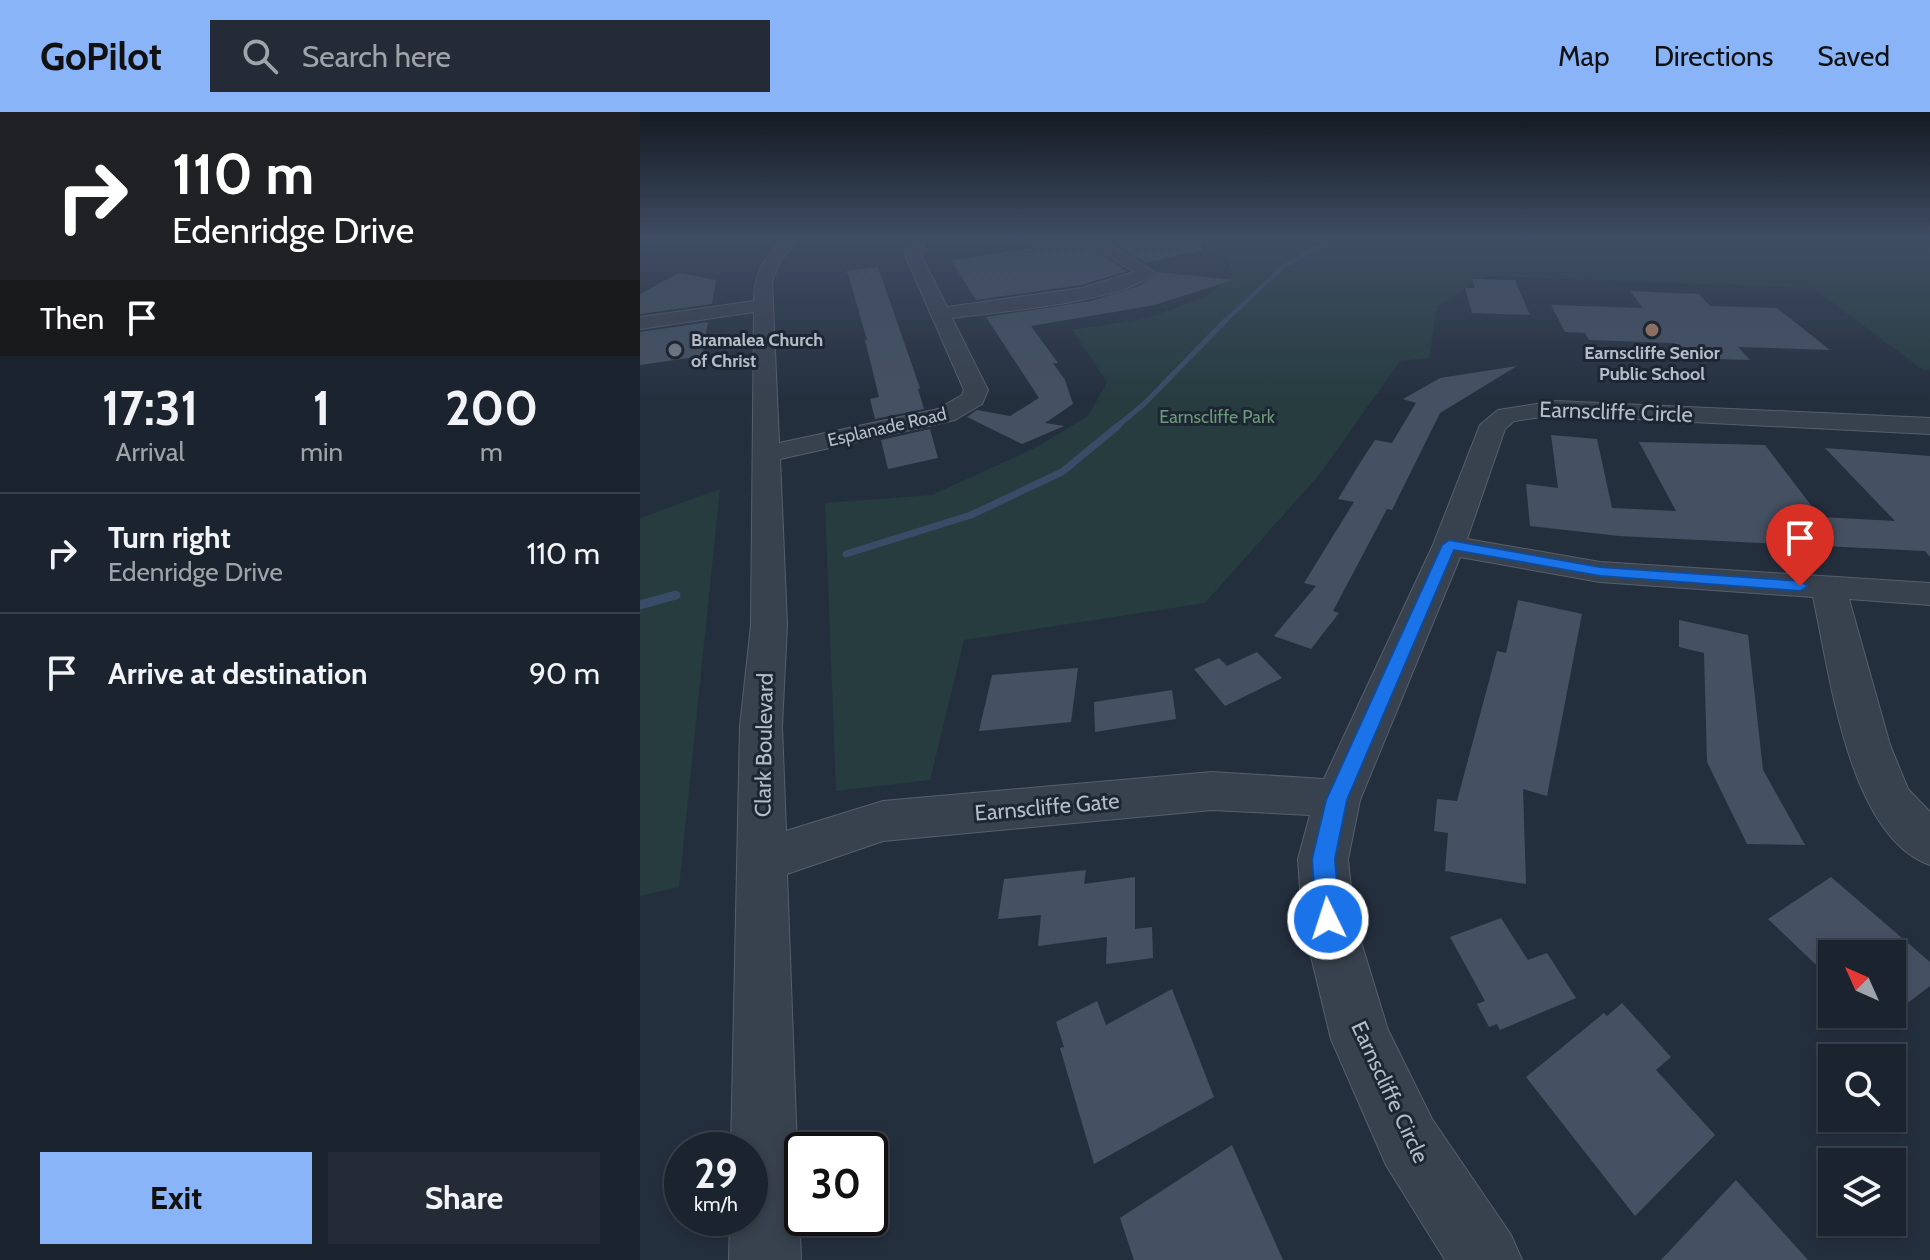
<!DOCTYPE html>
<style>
body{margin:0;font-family:Cabin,sans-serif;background:#242b36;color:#f1f3f6;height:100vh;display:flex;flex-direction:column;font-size:30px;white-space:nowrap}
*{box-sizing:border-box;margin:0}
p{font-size:26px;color:#a0a4aa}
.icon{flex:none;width:44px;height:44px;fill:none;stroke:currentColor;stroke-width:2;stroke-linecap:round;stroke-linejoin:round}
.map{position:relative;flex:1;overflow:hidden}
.side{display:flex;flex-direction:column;background:#1b232e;width:640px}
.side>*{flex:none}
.guide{background:#202124;color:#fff;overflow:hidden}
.needle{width:52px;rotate:315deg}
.tools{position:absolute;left:1178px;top:828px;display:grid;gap:16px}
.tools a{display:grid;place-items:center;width:88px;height:88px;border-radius:0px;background:#1b232e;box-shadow:0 4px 12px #0003,0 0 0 2px #39404a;font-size:40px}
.speed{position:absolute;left:24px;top:1020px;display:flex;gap:16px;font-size:40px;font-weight:700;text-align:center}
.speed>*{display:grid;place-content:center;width:104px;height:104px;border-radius:50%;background:#1b232e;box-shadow:0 4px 12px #0003,0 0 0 2px #39404a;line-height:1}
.speed small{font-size:20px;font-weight:400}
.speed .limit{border:4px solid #111;border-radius:12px;background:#fff;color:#111}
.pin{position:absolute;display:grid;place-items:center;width:68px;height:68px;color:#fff;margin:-82px -34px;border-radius:50% 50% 50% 0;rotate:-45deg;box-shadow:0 0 8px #0007}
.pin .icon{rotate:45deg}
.me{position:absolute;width:88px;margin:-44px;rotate:356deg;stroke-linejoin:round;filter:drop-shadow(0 0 6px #0008)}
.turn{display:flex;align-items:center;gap:28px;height:168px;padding:0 40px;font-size:36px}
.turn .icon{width:104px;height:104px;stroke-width:2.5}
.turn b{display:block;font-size:56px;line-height:68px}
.then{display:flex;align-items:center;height:76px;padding:0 40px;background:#0003;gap:16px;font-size:30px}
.eta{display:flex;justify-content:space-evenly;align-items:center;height:136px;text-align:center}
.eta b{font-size:48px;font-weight:700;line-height:56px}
.cta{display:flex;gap:16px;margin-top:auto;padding:16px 40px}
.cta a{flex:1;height:92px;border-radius:0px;background:#8ab4f8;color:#111;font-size:32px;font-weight:700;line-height:92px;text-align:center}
.cta a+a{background:#242b36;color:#f1f3f6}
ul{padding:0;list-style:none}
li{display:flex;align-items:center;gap:24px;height:120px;padding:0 40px;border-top:2px solid #39404a}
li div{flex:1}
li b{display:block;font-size:30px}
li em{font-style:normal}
header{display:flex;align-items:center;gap:48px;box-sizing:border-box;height:112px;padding:0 40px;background:#8ab4f8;color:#111}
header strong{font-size:38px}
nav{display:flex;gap:44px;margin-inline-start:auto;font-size:28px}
.search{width:560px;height:72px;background:#242b36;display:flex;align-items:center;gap:20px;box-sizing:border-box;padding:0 28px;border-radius:0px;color:#a0a4aa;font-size:30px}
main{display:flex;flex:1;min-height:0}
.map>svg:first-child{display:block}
.green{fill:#263c3f}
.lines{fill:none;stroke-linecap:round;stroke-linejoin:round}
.stream-far3{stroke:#394c67;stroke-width:4}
.stream-far2{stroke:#394c67;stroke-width:5}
.stream-far1{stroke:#394c67;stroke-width:7}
.stream{stroke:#394c67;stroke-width:9}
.building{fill:#455162}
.minor-casing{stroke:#565f6c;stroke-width:2}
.minor{fill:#38414e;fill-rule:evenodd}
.route{fill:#1a73e8;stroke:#114b97;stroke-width:2}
.education-dot{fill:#8d6e63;stroke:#1d2633;stroke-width:3}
.worship-dot{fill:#6b7280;stroke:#1d2633;stroke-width:3}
.labels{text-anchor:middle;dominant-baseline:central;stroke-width:6;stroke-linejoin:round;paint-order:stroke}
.far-poi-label{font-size:18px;font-weight:bold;fill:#b4bcc9;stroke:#1d2633;text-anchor:start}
.far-park-label{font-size:18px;fill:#6b9a76;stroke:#1d2633}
.far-street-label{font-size:18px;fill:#b4bcc9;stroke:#1d2633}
.street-label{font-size:22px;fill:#b4bcc9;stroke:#1d2633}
</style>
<header>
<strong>GoPilot</strong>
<div class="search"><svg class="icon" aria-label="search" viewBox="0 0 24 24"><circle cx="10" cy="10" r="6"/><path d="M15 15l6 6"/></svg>Search here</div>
<nav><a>Map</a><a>Directions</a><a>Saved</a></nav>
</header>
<main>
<section class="side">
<div class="guide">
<div class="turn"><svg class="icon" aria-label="right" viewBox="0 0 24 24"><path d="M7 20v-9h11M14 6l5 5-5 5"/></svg><div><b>110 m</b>Edenridge Drive</div></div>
<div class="then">Then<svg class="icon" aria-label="arrive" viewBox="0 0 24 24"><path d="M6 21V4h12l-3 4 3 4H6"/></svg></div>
</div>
<div class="eta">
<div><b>17:31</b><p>Arrival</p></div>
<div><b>1</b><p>min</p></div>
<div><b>200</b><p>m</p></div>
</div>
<ul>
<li><svg class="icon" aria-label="right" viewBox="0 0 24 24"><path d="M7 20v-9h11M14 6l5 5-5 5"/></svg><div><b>Turn right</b><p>Edenridge Drive</p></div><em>110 m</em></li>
<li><svg class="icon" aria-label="arrive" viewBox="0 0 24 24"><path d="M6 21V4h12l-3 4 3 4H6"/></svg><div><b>Arrive at destination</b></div><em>90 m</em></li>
</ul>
<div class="cta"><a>Exit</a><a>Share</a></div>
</section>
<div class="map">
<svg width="1290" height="1148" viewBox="0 0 1290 1148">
<rect width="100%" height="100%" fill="#242f3e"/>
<g class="green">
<polygon points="548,127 1290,127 1290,258 1283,258 1173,176 847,164 797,194 789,246 760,249 679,363 565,491 324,528 290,668 196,679 185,391 292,383 395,336 448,304 467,270 432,218 508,206 565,185 593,163 587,144"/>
<polygon points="80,377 39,775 0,784 0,406"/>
</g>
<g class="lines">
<polyline class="stream-far3" points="584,210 644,154 694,127"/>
<polyline class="stream-far2" points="475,316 504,292 586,208"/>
<polyline class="stream-far1" points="206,442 331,403 422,360 478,314"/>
<polyline class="stream" points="0,493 36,483"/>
</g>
<g class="building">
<polygon points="439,127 482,156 479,157 487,159 441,173 336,188 311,148 393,136 390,129"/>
<polygon points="467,127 561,127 562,138 505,151"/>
<polygon points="238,155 280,276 278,277 284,297 235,307 230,287 239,285 225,228 227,228 207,159"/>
<polygon points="518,160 593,168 515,193 391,214 418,251 413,251 425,268 433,292 405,311 424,314 382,332 327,305 337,298 370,304 399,286 346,205 451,189 501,173"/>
<polygon points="39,161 76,168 72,192 0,202 0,182"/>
<polygon points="832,167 875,168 890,203 832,201 825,176 835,176"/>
<polygon points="990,179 1059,182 1070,194 1137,196 1190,238 1098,235 1110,248 1046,246 1035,231 949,228 945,221 925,220 911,193 1003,196"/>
<polygon points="68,210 62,244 0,253 0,220"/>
<polygon points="877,254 800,301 752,398 747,397 693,499 699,501 671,537 634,524 676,474 664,471 714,390 698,387 720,351 735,328 752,331 776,291 763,287 800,266"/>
<polygon points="290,317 298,346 248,357 241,328"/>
<polygon points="911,323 957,327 972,396 1036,399 999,330 1125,333 1180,405 1255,409 1185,336 1290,344 1290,445 1285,439 979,424 890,414 886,372 918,376"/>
<polygon points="878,488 942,502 907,684 883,677 886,772 805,759 808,721 794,719 797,687 817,689 857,539 866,541"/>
<polygon points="1039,508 1108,523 1123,658 1165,733 1107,732 1067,650 1064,541 1039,535"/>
<polygon points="617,540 642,566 585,594 554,557 579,546 587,554"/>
<polygon points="438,556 431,610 339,619 352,563"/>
<polygon points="532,578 536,607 455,620 454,590"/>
<polygon points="446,758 444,772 495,765 495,817 512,815 513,846 466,852 467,825 398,834 401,803 358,807 364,767"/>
<polygon points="1191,765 1290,850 1290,874 1252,903 1252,842 1192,842 1192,868 1128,807"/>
<polygon points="861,806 888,848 907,841 936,886 860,918 857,912 849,915 837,892 845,889 810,825"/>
<polygon points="532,877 574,985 454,1052 420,936 424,935 416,910 457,889 466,913"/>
<polygon points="982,891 1031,945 1016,958 1075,1023 995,1104 886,965 964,901 967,904"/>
<polygon points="592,1033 643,1148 494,1148 480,1106"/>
<polygon points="1096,1068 1168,1148 1021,1148"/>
</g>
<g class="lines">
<g class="minor-casing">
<path id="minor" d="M142,127H158L141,148L132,169L139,331L298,297L322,283L324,278L265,143L270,127H286L281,143L307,195L442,176L494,160L442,127H461L515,160C487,190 356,200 312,206L348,278L342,292L315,308L140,347L147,513L142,614L146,719L243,689L572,660L684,667L793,433L840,313L858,298L916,289L1290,306V322L916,303L874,309L865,317L827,427L960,450L1290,471V493L1209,487L1250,633L1268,677L1290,700V753C1208,724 1190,561 1173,485L960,470L820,445L720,688L708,747L714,807L748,918L792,1007L871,1123L882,1148H805L746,1053L691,927L662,807L658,747L670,703L572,698L243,729L147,762L161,1148H89L90,1106H110V1038H91L100,614L111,513L114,200L0,217V205L114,189C114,162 124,146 142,127Z"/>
</g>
<use href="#minor" class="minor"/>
</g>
<linearGradient id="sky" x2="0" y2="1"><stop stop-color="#141a22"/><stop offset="0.44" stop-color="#3f4d63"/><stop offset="1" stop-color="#3f4d63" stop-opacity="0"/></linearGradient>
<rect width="1290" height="288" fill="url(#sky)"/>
<polygon class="route" points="809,428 960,455 1160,469 1168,474 1160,479 960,464 814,438 707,688 695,747 700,807 696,815 688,818 679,815 676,807 672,747 686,688 802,433"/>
<circle class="education-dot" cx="1012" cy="218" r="8"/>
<circle class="worship-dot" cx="35" cy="238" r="8"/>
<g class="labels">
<g class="far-poi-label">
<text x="51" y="228">Bramalea Church<tspan x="51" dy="21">of Christ</tspan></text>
<text x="1012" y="241" text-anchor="middle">Earnscliffe Senior<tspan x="1012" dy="21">Public School</tspan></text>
</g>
<g class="far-park-label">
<text x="577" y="305">Earnscliffe Park</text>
</g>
<g class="far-street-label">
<text transform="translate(247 315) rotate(-13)">Esplanade Road</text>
</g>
<g class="street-label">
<text transform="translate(976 300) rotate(2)">Earnscliffe Circle</text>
<text transform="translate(124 633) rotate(-89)">Clark Boulevard</text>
<text transform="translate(407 695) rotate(-5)">Earnscliffe Gate</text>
<text transform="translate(750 980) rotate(65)">Earnscliffe Circle</text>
</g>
</g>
</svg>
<div class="tools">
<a><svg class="needle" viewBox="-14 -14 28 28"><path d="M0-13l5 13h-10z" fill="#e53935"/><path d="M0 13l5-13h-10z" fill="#a0a4aa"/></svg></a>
<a><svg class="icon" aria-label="search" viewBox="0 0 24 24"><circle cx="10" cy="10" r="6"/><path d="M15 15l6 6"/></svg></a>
<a><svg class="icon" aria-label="layers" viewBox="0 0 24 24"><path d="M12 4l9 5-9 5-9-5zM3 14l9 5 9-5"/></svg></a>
</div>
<div class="speed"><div>29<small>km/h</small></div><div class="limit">30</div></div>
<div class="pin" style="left:1160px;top:474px;background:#d93025"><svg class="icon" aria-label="arrive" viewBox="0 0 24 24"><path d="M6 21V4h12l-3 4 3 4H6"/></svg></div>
<svg class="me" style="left:688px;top:807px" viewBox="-20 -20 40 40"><circle r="17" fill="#1a73e8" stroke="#fff" stroke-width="3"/><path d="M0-11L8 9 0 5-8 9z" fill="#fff"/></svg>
</div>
</main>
